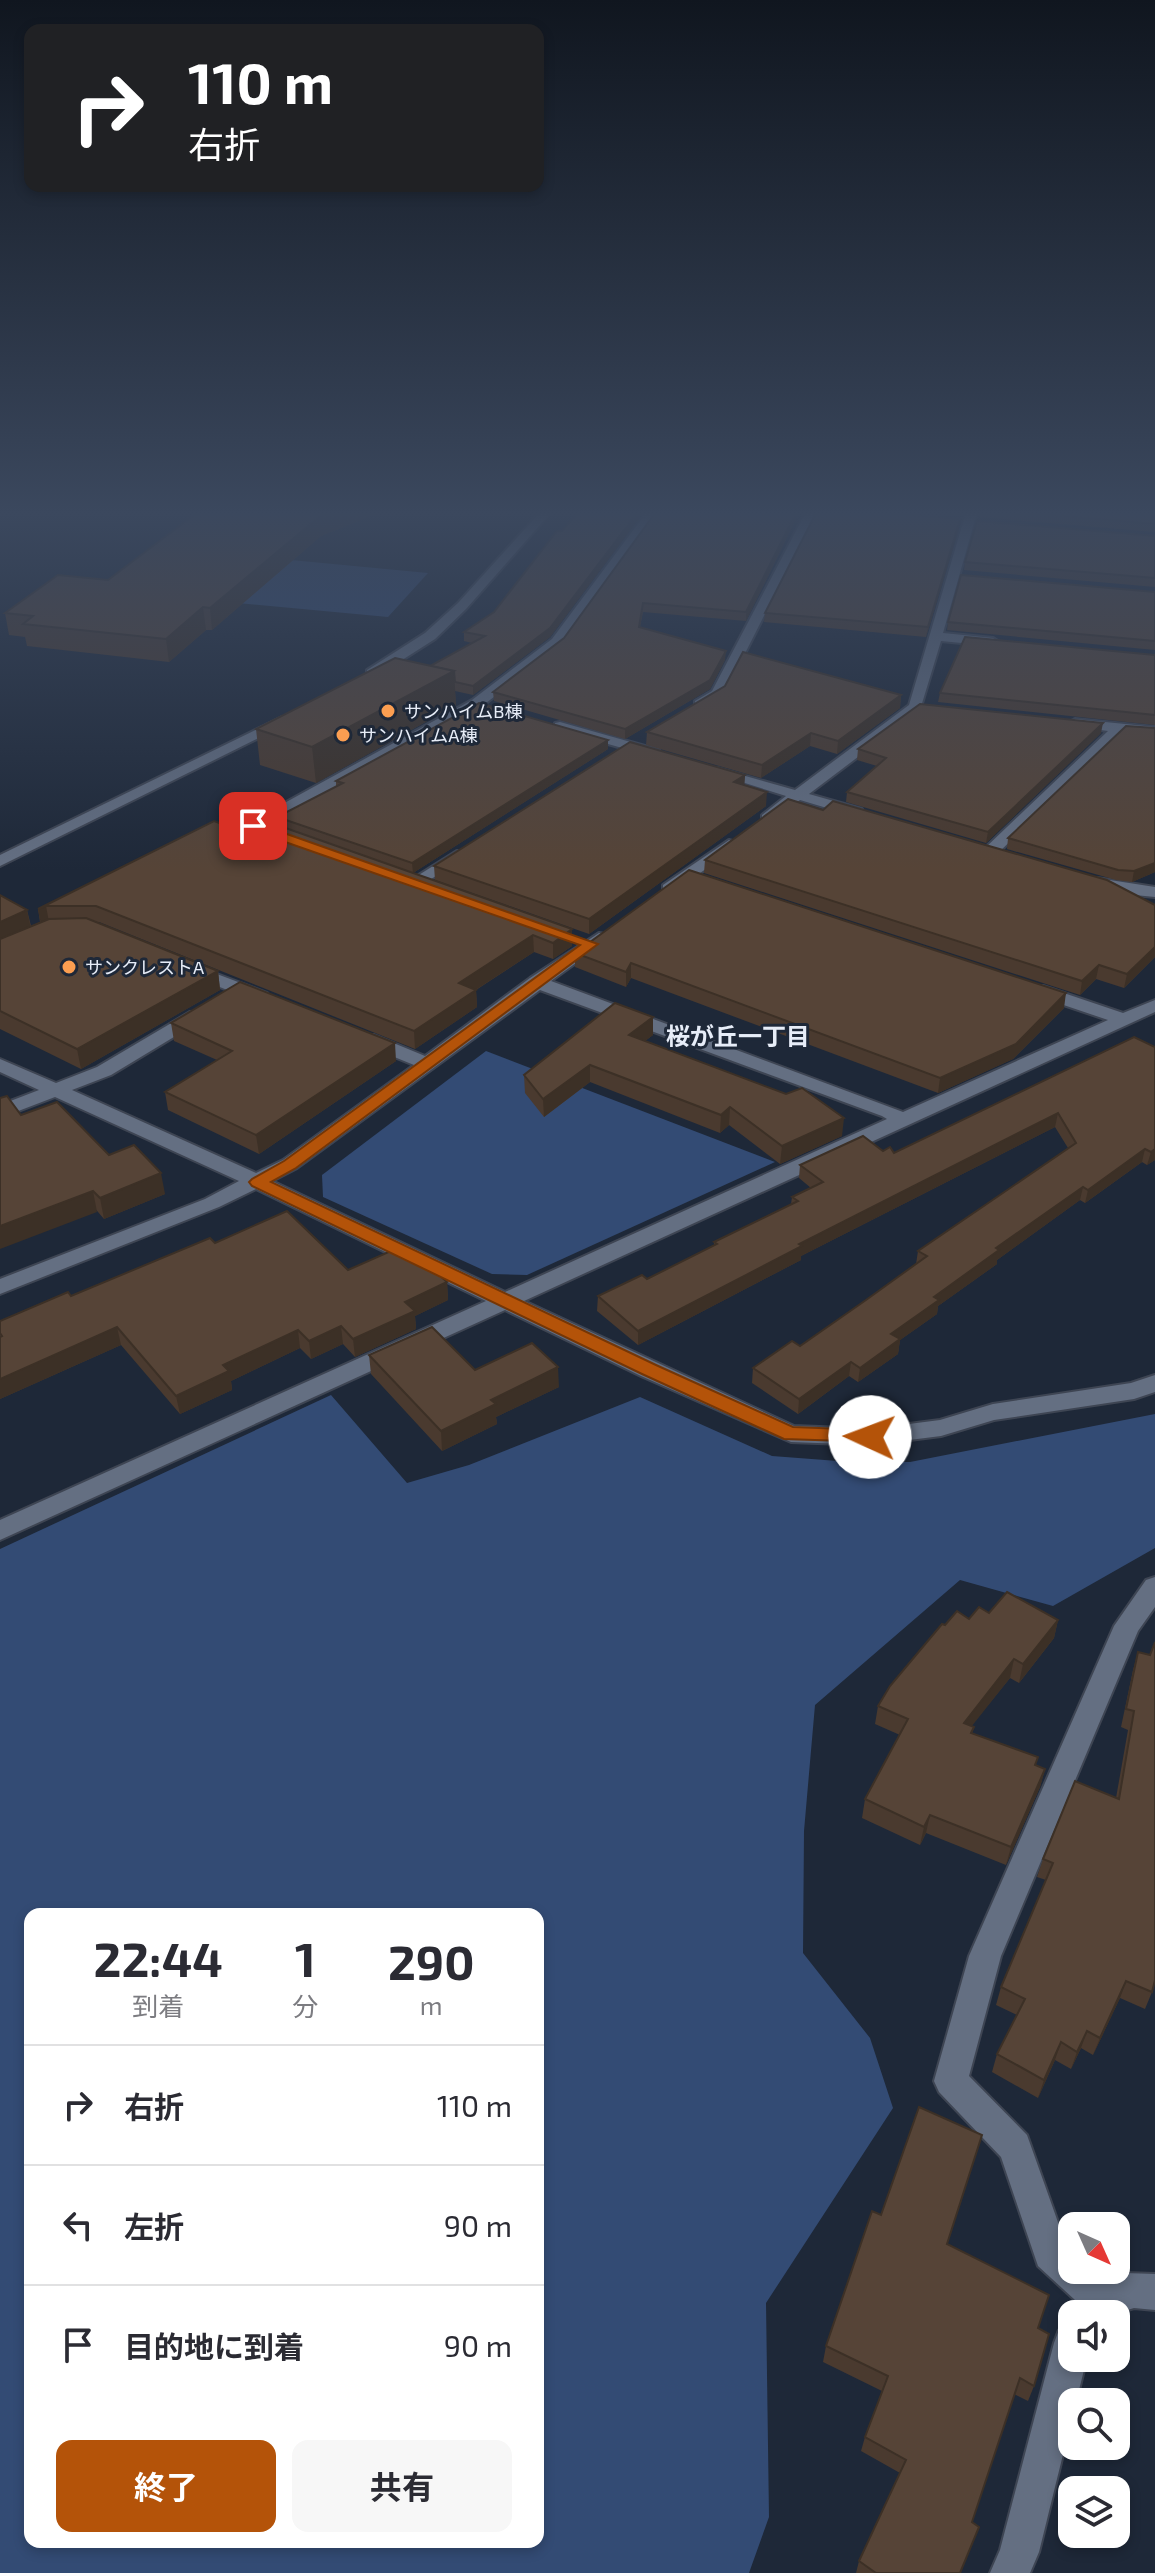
<!DOCTYPE html>
<html lang="ja">
<meta charset="utf-8">
<style>
body{margin:0;font-family:"Exo 2","Noto Sans JP",sans-serif;background:#f7f7f7;color:#2b2b33;height:100vh;display:flex;flex-direction:column;font-size:30px;white-space:nowrap}
*{box-sizing:border-box;margin:0}
p{font-size:26px;color:#7c7c81}
.icon{flex:none;width:44px;height:44px;fill:none;stroke:currentColor;stroke-width:2;stroke-linecap:round;stroke-linejoin:round}
.map{position:relative;flex:1;overflow:hidden}
.side{position:absolute;left:24px;top:1908px;width:520px;height:640px;display:flex;flex-direction:column;background:#fff;border-radius:16px;box-shadow:0 4px 12px #0003}
.side>*{flex:none}
.guide{position:absolute;left:24px;top:24px;width:520px;height:168px;border-radius:16px;box-shadow:0 4px 12px #0003;background:#202124;color:#fff;overflow:hidden}
.needle{width:52px;rotate:135deg}
.buttons{position:absolute;left:1058px;top:2212px;display:grid;gap:16px}
.buttons a{display:grid;place-items:center;width:72px;height:72px;border-radius:16px;background:#fff;box-shadow:0 4px 12px #0003;font-size:40px}
.pin{position:absolute;display:grid;place-items:center;width:68px;height:68px;color:#fff;margin:-34px;border-radius:16px;box-shadow:0 4px 12px #0006}
.me{position:absolute;width:88px;margin:-44px;rotate:272deg;stroke-linejoin:round;filter:drop-shadow(0 0 6px #0008)}
.turn{display:flex;align-items:center;gap:28px;height:168px;padding:0 32px;font-size:36px}
.turn .icon{width:104px;height:104px;stroke-width:2.5}
.turn b{display:block;font-size:56px;line-height:68px}
.eta{display:flex;justify-content:space-evenly;align-items:center;height:136px;text-align:center}
.eta b{font-size:48px;font-weight:700;line-height:56px}
.primary-button{display:flex;gap:16px;margin-top:auto;padding:16px 32px}
.primary-button a{flex:1;height:92px;border-radius:16px;background:#b45309;color:#fff;font-size:32px;font-weight:700;line-height:92px;text-align:center}
.primary-button a+a{background:#f7f7f7;color:#2b2b33}
ul{padding:0;list-style:none}
li{display:flex;align-items:center;gap:24px;height:120px;padding:0 32px;border-top:2px solid #e1e1e2}
li div{flex:1}
li b{display:block;font-size:30px}
li em{font-style:normal}
.map>svg:first-child{display:block}
.green{fill:#334b74;fill-rule:evenodd}
.lines{fill:none;stroke-linecap:round;stroke-linejoin:round}
.minor-casing{stroke:#3e4553;stroke-width:4}
.tertiary-casing{stroke:#3e4553;stroke-width:4}
.minor{fill:#646f82;fill-rule:evenodd}
.tertiary{fill:#646f82;fill-rule:evenodd}
.wall{fill:#4a3a2f}
.shaded-wall{fill:#3c3026}
.building{fill:#564437;stroke:#3c3026;stroke-width:2}
.route{fill:#b45309;stroke:#753606;stroke-width:2}
.poi-dot{fill:#fb9e51;stroke:#1e2838;stroke-width:3}
.labels{text-anchor:middle;dominant-baseline:central;stroke-width:6;stroke-linejoin:round;paint-order:stroke}
.far-poi-label{font-size:18px;fill:#e7edf8;stroke:#1e2838;text-anchor:start}
.neighbourhood-label{font-size:24px;font-weight:bold;fill:#e7edf8;stroke:#1e2838}
</style>
<div class="map">
<svg width="1155" height="2573" viewBox="0 0 1155 2573">
<rect width="100%" height="100%" fill="#1e2838"/>
<g class="green">
<polygon points="184,550 428,573 388,617 131,593"/>
<polygon points="486,1051 775,1162 527,1275 492,1274 323,1197 322,1175"/>
<path d="M331,1395L407,1483L469,1465L640,1397L772,1456L851,1462H910L1155,1414V1548L1053,1606L960,1580L815,1705L804,1831L803,1953L870,2038L893,2108L766,2303L769,2517L749,2573H0V1549ZM30,1914H538V2542H30Z"/>
</g>
<g class="lines">
<g class="minor-casing">
<g id="minor">
<polygon points="649,509 660,509 562,645 482,706 266,825 275,829 275,835 269,837 248,829 248,823 472,700 552,639"/>
<polygon points="818,509 725,693 705,707 695,707 695,701 712,691 807,510"/>
<polygon points="967,509 978,509 943,633 993,638 999,642 993,646 941,641 920,710 809,794 862,809 862,815 857,817 800,800 772,821 762,821 762,815 786,796 710,772 717,768 795,790 909,705"/>
<polygon points="1075,719 1155,727 1155,735 1123,732 997,854 985,854 985,848 1108,731 1070,726 1068,723"/>
<polygon points="560,722 659,750 661,753 654,757 555,729 555,723"/>
<polygon points="729,840 735,842 735,848 675,891 663,891 663,885"/>
<polygon points="457,851 463,853 463,859 420,886 408,886 406,883"/>
<polygon points="1097,878 1155,887 1155,897 1114,893 1091,886 1091,880"/>
<path d="M599,933L605,934L608,938L605,942L551,981L903,1112L1108,1020L1031,994L1028,990L1031,986H1043L1123,1013L1155,1000V1012L524,1301L794,1426L870,1429L940,1420L993,1404L1131,1383L1155,1375V1392L1134,1399L994,1420L941,1436L870,1445L791,1442L641,1376L505,1310L0,1540V1520L486,1301L256,1189L219,1207L0,1294V1279L205,1199L239,1181L55,1097L0,1118V1105L39,1090L0,1072V1059L56,1083L97,1067L190,1012H202L205,1016L202,1020L111,1075L72,1090L256,1173L283,1160L414,1065L360,1043L358,1039L360,1035H374L425,1056L530,978ZM540,990L882,1116L887,1119L505,1292L272,1181L297,1168Z"/>
<polygon points="193,965 267,993 270,997 261,1002 255,1001 187,974 184,970"/>
<polygon points="1155,1577 1155,1607 1138,1631 1001,1956 969,2076 1027,2135 1065,2242 1072,2248 1072,2270 1095,2270 1105,2279 1125,2273 1155,2274 1155,2310 1134,2308 1114,2314 1072,2314 1072,2324 1068,2314 1075,2300 1038,2266 1001,2157 939,2092 934,2081 969,1956 1114,1626 1146,1580"/>
<polygon points="1072,2325 1072,2358 1087,2358 1076,2402 1072,2402 1072,2418 1039,2552 1030,2573 990,2573 1000,2550 1054,2343 1059,2330"/>
</g>
</g>
<g class="tertiary-casing">
<g id="tertiary">
<polygon points="543,509 554,509 466,609 435,639 377,676 367,676 367,670 425,633 458,603"/>
<polygon points="282,717 287,718 287,724 0,866 0,855"/>
</g>
</g>
<use href="#minor" class="minor"/>
<use href="#tertiary" class="tertiary"/>
</g>
<g class="wall">
<polygon points="202,509 388,509 321,536 212,630 206,630 169,662 27,646 25,637 9,635 5,613 108,580"/>
<polygon points="581,509 646,509 550,637 473,695 455,691 456,705 316,783 260,765 256,729 430,666 472,643 464,641 464,632 494,612"/>
<polygon points="801,509 746,621 643,612 640,627 725,660 710,689 625,739 494,701 493,692 564,638"/>
<polygon points="892,509 964,509 963,516"/>
<polygon points="980,509 1155,509 1155,532 979,517"/>
<polygon points="960,519 959,528 926,637 764,622 765,613"/>
<polygon points="1155,536 1155,587 964,570 965,562"/>
<polygon points="1155,592 1155,650 947,630 948,622"/>
<polygon points="1155,655 1155,725 938,702 940,693"/>
<polygon points="901,695 900,708 837,754 810,746 761,778 646,745 647,732"/>
<polygon points="1101,733 986,843 846,802 847,792 877,766 857,760 858,749"/>
<polygon points="608,749 413,873 572,929 572,946 553,959 534,952 476,990 477,1007 415,1049 99,922 97,922 218,971 220,990 81,1069 0,1029 0,895 27,910 31,926 40,922 38,909 238,830 278,826 277,817 336,787 336,781"/>
<polygon points="745,775 744,785 766,806 589,934 435,880 434,866"/>
<polygon points="823,810 1155,905 1155,957 1124,988 1096,979 1080,995 704,873 705,860"/>
<polygon points="1008,838 1155,872 1132,882 1116,880 1007,849"/>
<polygon points="575,953 1064,1008 1013,1059 938,1093 631,978 626,987 575,967"/>
<polygon points="653,1017 653,1035 645,1041 842,1136 780,1164 729,1125 720,1133 590,1082 544,1117 525,1093 524,1075"/>
<polygon points="171,1023 396,1061 259,1154 168,1110 165,1092 217,1060 174,1041"/>
<polygon points="1155,1047 1155,1160 1147,1165 1142,1162 1085,1203 1080,1200 997,1260 997,1264 938,1306 937,1314 900,1340 898,1354 858,1382 849,1376 798,1414 752,1383 753,1368 800,1346 866,1300 916,1264 918,1251 1068,1148 1055,1127 801,1256 801,1260 638,1345 597,1311 598,1296 647,1279 714,1245 714,1242 791,1204 792,1197 811,1188 799,1178 800,1165 883,1151 894,1153"/>
<polygon points="1,1098 21,1115 109,1155 165,1194 104,1219"/>
<polygon points="215,1243 348,1270 447,1282 448,1300 415,1316 416,1329 355,1357 343,1344 311,1359 300,1348 231,1381 232,1390 180,1414 121,1345 0,1399 0,1321 71,1296"/>
<polygon points="369,1355 475,1370 559,1387 496,1417 497,1424 442,1451 371,1374"/>
<polygon points="989,1613 1058,1620 1054,1638 1019,1683 1010,1678 971,1726 974,1727 972,1734 1045,1769 1040,1787 1006,1865 926,1833 920,1845 862,1818 865,1799 900,1735 875,1724 878,1706 945,1625"/>
<polygon points="1138,1652 1152,1992 1145,2009 1120,1998 1093,2055 1081,2048 1071,2069 1055,2060 1038,2098 992,2072 997,2054 1017,2015 996,2005 1001,1987 1046,1880 1037,1877 1043,1859 1116,1798 1128,1730 1121,1727 1133,1670"/>
<polygon points="947,2245 1038,2328 1034,2386 1028,2401 1014,2394 972,2522 960,2573 856,2573 859,2561 900,2473 861,2451 865,2437 882,2391 823,2362 826,2346"/>
</g>
<g class="shaded-wall">
<polygon points="335,509 388,509 321,536 212,630 210,608 320,516"/>
<polygon points="640,509 646,509 550,637 473,695 473,686"/>
<polygon points="798,509 801,509 746,621 746,612"/>
<polygon points="960,519 959,528 926,637 928,627"/>
<polygon points="203,607 206,630 169,662 166,639"/>
<polygon points="726,651 725,660 710,689 625,739 625,729"/>
<polygon points="454,671 456,705 316,783 312,747"/>
<polygon points="901,695 900,708 837,754 838,741"/>
<polygon points="1103,723 1101,733 986,843 988,832"/>
<polygon points="811,733 810,746 761,778 762,765"/>
<polygon points="608,740 608,749 413,873 412,863"/>
<polygon points="745,775 744,789 734,782"/>
<polygon points="767,792 766,806 589,934 589,919"/>
<polygon points="1155,863 1155,872 1132,882 1134,871"/>
<polygon points="46,906 49,922 41,925 38,909"/>
<polygon points="27,910 31,929 0,943 0,922"/>
<polygon points="572,929 572,946 553,959 553,943"/>
<polygon points="533,935 534,952 460,1000 459,983"/>
<polygon points="1155,947 1155,957 1124,988 1127,974"/>
<polygon points="631,963 631,978 626,987 626,972"/>
<polygon points="1099,965 1096,979 1080,995 1082,981"/>
<polygon points="218,971 220,990 81,1069 77,1049"/>
<polygon points="476,990 477,1007 415,1049 414,1031"/>
<polygon points="1066,993 1064,1008 1013,1059 938,1093 940,1078"/>
<polygon points="653,1017 653,1035 629,1053 629,1035"/>
<polygon points="395,1043 396,1061 259,1154 256,1135"/>
<polygon points="590,1065 590,1082 544,1117 543,1099"/>
<polygon points="730,1107 729,1125 720,1133 721,1115"/>
<polygon points="1058,1113 1055,1127 801,1256 801,1260 638,1345 638,1331 799,1244"/>
<polygon points="844,1118 842,1136 780,1164 782,1146"/>
<polygon points="1145,1149 1142,1162 1085,1203 1088,1190"/>
<polygon points="1155,1149 1155,1160 1147,1165 1151,1152"/>
<polygon points="161,1173 165,1194 104,1219 100,1198"/>
<polygon points="1083,1187 1080,1200 997,1260 997,1264 938,1306 937,1314 900,1340 898,1354 858,1382 860,1368 891,1334 934,1297 996,1248"/>
<polygon points="93,1191 97,1212 0,1249 0,1226"/>
<polygon points="447,1282 448,1300 415,1316 416,1329 355,1357 353,1339 405,1302"/>
<polygon points="341,1326 343,1344 311,1359 309,1341"/>
<polygon points="117,1327 121,1345 0,1399 0,1379"/>
<polygon points="298,1330 300,1348 231,1381 232,1390 180,1414 176,1396 223,1365"/>
<polygon points="851,1362 849,1376 798,1414 799,1399"/>
<polygon points="558,1367 559,1387 496,1417 497,1424 442,1451 441,1431 491,1400"/>
<polygon points="1058,1620 1054,1638 1019,1683 1023,1664"/>
<polygon points="1014,1659 1010,1678 960,1741 964,1723"/>
<polygon points="1045,1769 1040,1787 1006,1865 1011,1847"/>
<polygon points="930,1815 926,1833 920,1845 924,1827"/>
<polygon points="1126,1981 1120,1998 1093,2055 1100,2038"/>
<polygon points="1087,2031 1081,2048 1071,2069 1077,2052"/>
<polygon points="1061,2042 1055,2060 1038,2098 1044,2080"/>
</g>
<g class="building">
<polygon points="202,509 335,509 320,516 210,608 203,607 166,639 23,624 33,616 5,613 58,575 108,580"/>
<polygon points="581,509 640,509 550,628 473,686 455,682 454,671 430,666 485,636 464,632 494,612 557,531 562,531"/>
<polygon points="658,509 798,509 746,612 643,603 639,627 726,651 710,680 625,729 493,692 564,638"/>
<polygon points="818,509 845,509 960,519 928,627 765,613"/>
<polygon points="982,509 1155,509 1155,524"/>
<polygon points="977,521 1155,536 1155,578 965,562"/>
<polygon points="961,575 1155,592 1155,641 948,622"/>
<polygon points="965,637 1155,655 1155,715 940,693"/>
<polygon points="743,652 901,695 838,741 811,733 762,765 647,732 725,686"/>
<polygon points="395,658 454,671 312,747 256,729"/>
<polygon points="479,703 608,740 412,863 277,817 343,783 336,781"/>
<polygon points="920,704 1103,723 988,832 847,792 886,758 858,749"/>
<polygon points="1126,726 1155,728 1155,863 1134,871 1118,870 1008,838"/>
<polygon points="630,742 745,775 734,782 767,792 589,919 434,866"/>
<polygon points="788,799 823,810 833,801 1107,880 1155,905 1155,947 1127,974 1099,965 1082,981 705,860"/>
<polygon points="260,819 572,929 553,943 533,935 459,983 476,990 414,1031 96,906 46,906 38,909 214,821 238,830"/>
<polygon points="689,870 1066,993 1016,1044 940,1078 631,963 626,972 575,953"/>
<polygon points="0,895 27,910 0,922"/>
<polygon points="86,918 218,971 77,1049 0,1011 0,939 49,919"/>
<polygon points="240,982 395,1043 256,1135 165,1092 232,1051 171,1023"/>
<polygon points="615,1003 653,1017 629,1035 786,1094 802,1088 844,1118 782,1146 730,1107 721,1115 590,1065 543,1099 524,1075"/>
<polygon points="1134,1037 1155,1047 1155,1149 1151,1152 1145,1149 1088,1190 1083,1187 996,1248 999,1250 934,1297 939,1300 891,1334 900,1339 860,1368 851,1362 799,1399 753,1368 792,1341 800,1346 866,1300 927,1256 918,1251 1076,1143 1058,1113 799,1244 802,1246 638,1331 598,1296 642,1275 647,1279 717,1244 714,1242 798,1201 792,1197 823,1182 800,1165 863,1136 883,1151 890,1147 894,1153"/>
<polygon points="7,1096 21,1115 57,1102 109,1155 134,1145 161,1173 100,1198 93,1191 0,1226 0,1098"/>
<polygon points="287,1211 348,1270 402,1246 414,1252 447,1282 405,1302 415,1311 353,1339 341,1326 309,1341 298,1330 223,1365 229,1371 176,1396 117,1327 0,1379 0,1337 2,1336 0,1333 0,1321 68,1292 71,1296 210,1238 215,1243"/>
<polygon points="432,1327 475,1370 532,1343 558,1367 491,1400 496,1404 441,1431 369,1355"/>
<polygon points="1007,1592 1058,1620 1023,1664 1014,1659 964,1723 974,1727 971,1733 1038,1757 1035,1765 1045,1769 1011,1847 930,1815 924,1827 865,1799 908,1719 878,1706 890,1686 942,1624 945,1625 957,1611 969,1619 979,1607 989,1613"/>
<polygon points="1155,1642 1155,1980 1152,1992 1126,1981 1100,2038 1087,2031 1077,2052 1061,2042 1044,2080 997,2054 1025,1999 1001,1987 1053,1863 1043,1859 1075,1781 1119,1799 1134,1711 1126,1709 1138,1652 1150,1655"/>
<polygon points="919,2107 982,2135 947,2244 1049,2295 1038,2328 1049,2334 1034,2386 1020,2378 972,2522 979,2527 960,2573 876,2573 859,2561 906,2460 865,2437 888,2376 826,2346 872,2211 881,2215"/>
</g>
<linearGradient id="sky" x2="0" y2="1"><stop stop-color="#10161f"/><stop offset="0.59" stop-color="#3b485e"/><stop offset="1" stop-color="#3b485e" stop-opacity="0"/></linearGradient>
<rect width="1155" height="870" fill="url(#sky)"/>
<polygon class="route" points="253,822 598,944 296,1168 271,1182 656,1365 793,1427 870,1430 877,1432 880,1437 877,1442 784,1439 642,1374 252,1186 249,1182 252,1179 284,1161 580,945 248,829 246,826"/>
<g class="poi-dot">
<circle cx="388" cy="711" r="8"/>
<circle cx="343" cy="735" r="8"/>
<circle cx="69" cy="967" r="8"/>
</g>
<g class="labels">
<g class="far-poi-label">
<text x="404" y="711">サンハイムB棟</text>
<text x="359" y="735">サンハイムA棟</text>
<text x="85" y="967">サンクレストA</text>
</g>
<g class="neighbourhood-label">
<text x="738" y="1035">桜が丘一丁目</text>
</g>
</g>
</svg>
<div class="buttons">
<a><svg class="needle" viewBox="-14 -14 28 28"><path d="M0-13l5 13h-10z" fill="#e53935"/><path d="M0 13l5-13h-10z" fill="#7c7c81"/></svg></a>
<a><svg class="icon" aria-label="sound" viewBox="0 0 24 24"><path d="M4 9h4l5-4v14l-5-4H4zM17 9q2 3 0 6"/></svg></a>
<a><svg class="icon" aria-label="search" viewBox="0 0 24 24"><circle cx="10" cy="10" r="6"/><path d="M15 15l6 6"/></svg></a>
<a><svg class="icon" aria-label="layers" viewBox="0 0 24 24"><path d="M12 4l9 5-9 5-9-5zM3 14l9 5 9-5"/></svg></a>
</div>
<div class="pin" style="left:253px;top:826px;background:#d93025"><svg class="icon" aria-label="arrive" viewBox="0 0 24 24"><path d="M6 21V4h12l-3 4 3 4H6"/></svg></div>
<svg class="me" style="left:870px;top:1437px" viewBox="-20 -20 40 40"><circle r="19" fill="#fff"/><path d="M0-13L10 11 0 6-10 11z" fill="#b45309"/></svg>
<div class="guide">
<div class="turn"><svg class="icon" aria-label="right" viewBox="0 0 24 24"><path d="M7 20v-9h11M14 6l5 5-5 5"/></svg><div><b>110 m</b>右折</div></div>
</div>
<section class="side">
<div class="eta">
<div><b>22:44</b><p>到着</p></div>
<div><b>1</b><p>分</p></div>
<div><b>290</b><p>m</p></div>
</div>
<ul>
<li><svg class="icon" aria-label="right" viewBox="0 0 24 24"><path d="M7 20v-9h11M14 6l5 5-5 5"/></svg><div><b>右折</b></div><em>110 m</em></li>
<li><svg class="icon" aria-label="left" viewBox="0 0 24 24"><path d="M17 20v-9H6M10 6l-5 5 5 5"/></svg><div><b>左折</b></div><em>90 m</em></li>
<li><svg class="icon" aria-label="arrive" viewBox="0 0 24 24"><path d="M6 21V4h12l-3 4 3 4H6"/></svg><div><b>目的地に到着</b></div><em>90 m</em></li>
</ul>
<div class="primary-button"><a>終了</a><a>共有</a></div>
</section>
</div>
